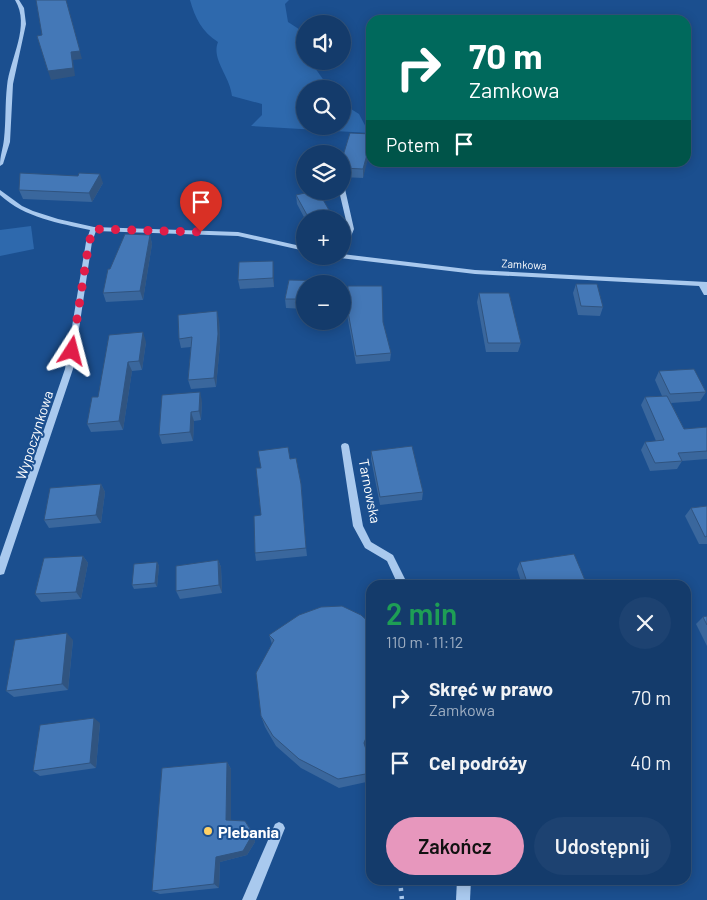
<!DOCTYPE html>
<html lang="pl">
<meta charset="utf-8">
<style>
body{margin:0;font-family:Barlow,sans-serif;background:#1d4271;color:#f1f3f6;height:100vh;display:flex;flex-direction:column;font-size:19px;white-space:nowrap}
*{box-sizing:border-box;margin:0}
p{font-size:16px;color:#9dadc1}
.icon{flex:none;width:28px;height:28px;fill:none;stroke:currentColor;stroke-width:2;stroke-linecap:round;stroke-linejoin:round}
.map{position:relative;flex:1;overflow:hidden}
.sheet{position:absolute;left:366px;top:580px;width:325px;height:305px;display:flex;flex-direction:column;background:#143b6b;border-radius:15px;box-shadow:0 2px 12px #0003,0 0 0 1px #33557e}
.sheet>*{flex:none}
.hud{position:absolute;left:366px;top:15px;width:325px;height:152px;border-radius:15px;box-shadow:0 2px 12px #0003,0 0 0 1px #33557e;background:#00695c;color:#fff;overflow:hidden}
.tools{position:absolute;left:296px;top:15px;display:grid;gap:10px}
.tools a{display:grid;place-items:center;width:55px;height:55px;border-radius:50%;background:#143b6b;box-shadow:0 2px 12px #0003,0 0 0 1px #33557e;font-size:25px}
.pin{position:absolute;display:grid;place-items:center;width:42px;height:42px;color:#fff;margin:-51px -21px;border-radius:50% 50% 50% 0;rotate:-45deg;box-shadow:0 0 5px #0007}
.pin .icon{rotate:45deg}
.me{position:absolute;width:55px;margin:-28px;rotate:9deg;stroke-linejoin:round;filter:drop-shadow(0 0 4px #0008)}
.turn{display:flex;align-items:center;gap:18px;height:105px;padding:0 20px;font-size:22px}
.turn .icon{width:65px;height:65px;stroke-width:2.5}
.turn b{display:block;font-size:35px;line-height:42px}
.then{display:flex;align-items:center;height:48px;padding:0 20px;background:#0003;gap:10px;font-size:19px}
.round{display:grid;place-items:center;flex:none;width:52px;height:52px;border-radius:26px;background:#1d4271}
.overview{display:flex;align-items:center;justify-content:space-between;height:85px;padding:0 20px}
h1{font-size:30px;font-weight:600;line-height:38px;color:#1e9e55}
.action{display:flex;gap:10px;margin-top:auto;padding:10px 20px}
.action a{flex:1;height:58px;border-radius:30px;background:#e797bd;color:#111;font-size:20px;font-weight:600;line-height:58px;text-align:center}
.action a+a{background:#1d4271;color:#f1f3f6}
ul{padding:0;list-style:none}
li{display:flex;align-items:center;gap:15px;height:65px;padding:0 20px}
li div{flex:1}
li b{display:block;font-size:19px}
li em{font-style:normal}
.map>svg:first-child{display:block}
.green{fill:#2e69ad}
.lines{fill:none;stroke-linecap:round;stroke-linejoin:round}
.path{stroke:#a9c9ee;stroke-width:4.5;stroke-dasharray:3 5;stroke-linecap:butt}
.minor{fill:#a9c9ee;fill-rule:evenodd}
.wall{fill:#3a679d}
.shaded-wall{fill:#305480}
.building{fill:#4478b7;stroke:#305480}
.route{stroke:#e11d48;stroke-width:9;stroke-dasharray:0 16.2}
.poi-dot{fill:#ffd166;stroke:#1b4f8f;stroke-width:2}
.labels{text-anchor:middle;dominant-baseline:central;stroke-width:4;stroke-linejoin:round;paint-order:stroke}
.far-street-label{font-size:11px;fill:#fff;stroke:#1b4f8f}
.street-label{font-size:14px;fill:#fff;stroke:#1b4f8f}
.near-poi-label{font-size:16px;font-weight:bold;fill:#fff;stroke:#1b4f8f;text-anchor:start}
</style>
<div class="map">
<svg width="707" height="900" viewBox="0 0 707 900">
<rect width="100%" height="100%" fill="#1b4f8f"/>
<g class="green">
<path d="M190,0H289L285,4L288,22L305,33V61H310L330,89H305V126H342L343,104L359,114L369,133L251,126L262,115V104L232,96C230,76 211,59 218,42C202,32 195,18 190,0Z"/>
<polygon points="31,226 34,249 0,256 0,230"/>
</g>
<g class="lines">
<polyline class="path" points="400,880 402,900"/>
<g class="minor">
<path d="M15,0H19L24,8L26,24L13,84L10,142L3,164L0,166C0,155 3,149 4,139C6,122 5,103 7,86C10,58 31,26 15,0Z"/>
<polygon points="342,187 345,189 354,229 345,251 342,253 342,242 348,229 339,191 342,191"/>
<path d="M0,190L22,206L33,211L58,219L94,227L238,232L305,247V251L238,236L96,231L92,242L73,369L5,571L4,574L0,575V557L65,369L86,242L90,230C59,223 25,218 0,195Z"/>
<polygon points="342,254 475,270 707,282 707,295 704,295 699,286 475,274 340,258 337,256 342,256"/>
<polygon points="345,443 348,444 349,446 363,526 371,542 393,555 408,585 398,585 387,561 365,548 353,526 341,446 342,444"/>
<polygon points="279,822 283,824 285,828 256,900 242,900 275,824"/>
<polygon points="457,880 471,880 470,900 456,900"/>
</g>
</g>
<g class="wall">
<polygon points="371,134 363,178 342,177 342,159"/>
<polygon points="103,183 92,202 23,199 19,190"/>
<polygon points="296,195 329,219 305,219 297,204"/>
<polygon points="150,235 152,244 143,300 106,302 103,293 110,269"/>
<polygon points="274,270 274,287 240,289 238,280"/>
<polygon points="289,280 330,281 330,284 305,284 305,309 286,308 285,299"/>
<polygon points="576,284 603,307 600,316 578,315 573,293"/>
<polygon points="348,286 391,353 390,361 356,364 347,315"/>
<polygon points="479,293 521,343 518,352 486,352 477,302"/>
<polygon points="219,320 220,344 216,387 191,389 188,380 191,347 181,348 179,339"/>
<polygon points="146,342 142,370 132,371 123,430 91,432 87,424 98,397"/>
<polygon points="659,371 706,392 700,401 671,403 684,429 707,427 707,459 682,461 677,469 650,471 641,450 645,442 656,441 641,405 645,397 662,396 655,380"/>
<polygon points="202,401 201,420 194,421 193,441 162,444 159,435"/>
<polygon points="371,451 423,492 422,500 380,505 371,459"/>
<polygon points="296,458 307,556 256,561 255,553 261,515 261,468 290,459"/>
<polygon points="101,484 105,492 101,523 49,528 44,520"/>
<polygon points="707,506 707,544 699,544 685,516 691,508"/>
<polygon points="83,556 88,563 81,599 41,602 35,594"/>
<polygon points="218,560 221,567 222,593 180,599 176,591"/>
<polygon points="157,562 159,566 157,587 134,589 132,585"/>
<polygon points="520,562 587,585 522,585 517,569"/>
<polygon points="707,616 707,646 696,624 703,617"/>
<polygon points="371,624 371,733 365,748 371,766 371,781 339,788 301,768 276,746 265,727 261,716 272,644 269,635"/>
<polygon points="73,640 68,690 14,697 6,691"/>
<polygon points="100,723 96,768 40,776 33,771"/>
<polygon points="227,762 231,769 231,820 245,821 254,834 255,842 247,855 220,862 219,888 160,894 152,891"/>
</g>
<g class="shaded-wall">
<polygon points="66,0 82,59 73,60 75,76 51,80 48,71"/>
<polygon points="371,140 371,148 363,178 363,169"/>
<polygon points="100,174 103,183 92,202 89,193"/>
<polygon points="329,210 329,219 307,219 307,215"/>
<polygon points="150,235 152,244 143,300 140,291"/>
<polygon points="273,261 274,270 274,287 273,278"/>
<polygon points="217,311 219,320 220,344 216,387 214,378"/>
<polygon points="143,332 146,342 142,370 139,361"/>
<polygon points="128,362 132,371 123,430 119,421"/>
<polygon points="200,392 202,401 201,420 199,411"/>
<polygon points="191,412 194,421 193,441 190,432"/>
<polygon points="101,484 105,492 101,523 96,515"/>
<polygon points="83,556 88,563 81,599 76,592"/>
<polygon points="218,560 221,567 222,593 219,585"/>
<polygon points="157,562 159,566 157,587 155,583"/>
<polygon points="67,633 73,640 68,690 62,684"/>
<polygon points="94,718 100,723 96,768 90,763"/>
<polygon points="371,725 371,733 363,752 364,743"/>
<polygon points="227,762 231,769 231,825 226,820"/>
<polygon points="250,829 254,834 255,842 247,855 220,862 219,888 214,884 216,857"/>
</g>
<g class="building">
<polygon points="36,0 66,0 80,51 71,52 73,68 48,71 37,36 42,35"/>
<polygon points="350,133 371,134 371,140 363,169 342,168 342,159"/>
<polygon points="20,173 78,176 79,173 100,174 89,193 19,190"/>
<polygon points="314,191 318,191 329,210 307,215 296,195"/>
<polygon points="125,234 150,235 140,291 103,293 108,269 110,269"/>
<polygon points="273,261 273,278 238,280 239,262"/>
<polygon points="289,280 330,281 330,284 305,284 305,299 285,299"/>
<polygon points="576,284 597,284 603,307 581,306"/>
<polygon points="348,286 382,286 383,322 391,353 356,356 347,306"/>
<polygon points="479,293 509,293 521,343 488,343"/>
<polygon points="217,311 218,334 214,378 188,380 192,337 179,339 178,315"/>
<polygon points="143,332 139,361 128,362 119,421 87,424 92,397 98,397 109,335"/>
<polygon points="694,369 706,392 670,394 659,371"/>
<polygon points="200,392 199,411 191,412 190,432 159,435 162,395"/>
<polygon points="667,396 684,429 707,427 707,451 678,453 682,461 655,463 645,442 664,440 645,397"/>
<polygon points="412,446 423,492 380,497 371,451"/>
<polygon points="288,447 290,459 296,458 301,484 306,548 255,553 254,516 261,515 256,468 261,468 258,451"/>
<polygon points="101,484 96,515 44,520 50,488"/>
<polygon points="707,506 707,536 705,537 691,508"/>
<polygon points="574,554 587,585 528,585 520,562"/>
<polygon points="83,556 76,592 35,594 44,558"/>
<polygon points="218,560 219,585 176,591 176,566"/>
<polygon points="157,562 155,583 132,585 134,564"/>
<polygon points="342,606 361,615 371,624 371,725 364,743 371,766 371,773 338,779 299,759 273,736 261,716 256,673 274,640 269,635 299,615 321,607"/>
<polygon points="707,616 707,625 703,617"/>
<polygon points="67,633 62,684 6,691 15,640"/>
<polygon points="94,718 90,763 33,771 40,725"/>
<polygon points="227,762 226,820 245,821 250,829 251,837 243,851 216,857 214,884 152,891 162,768"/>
</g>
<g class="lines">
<polyline class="route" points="72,351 89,242 94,229 201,232"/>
</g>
<circle class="poi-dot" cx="208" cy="831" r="5"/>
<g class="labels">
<g class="far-street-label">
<text transform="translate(524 264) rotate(3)">Zamkowa</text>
</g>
<g class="street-label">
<text transform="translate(34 435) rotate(-72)">Wypoczynkowa</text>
<text transform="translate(370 491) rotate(79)">Tarnowska</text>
</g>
<g class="near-poi-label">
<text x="218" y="831">Plebania</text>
</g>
</g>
</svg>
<div class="tools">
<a><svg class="icon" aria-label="sound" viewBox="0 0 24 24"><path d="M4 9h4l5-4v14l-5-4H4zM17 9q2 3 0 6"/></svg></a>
<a><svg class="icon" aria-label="search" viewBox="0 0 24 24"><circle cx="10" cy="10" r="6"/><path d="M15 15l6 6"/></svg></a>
<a><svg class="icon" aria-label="layers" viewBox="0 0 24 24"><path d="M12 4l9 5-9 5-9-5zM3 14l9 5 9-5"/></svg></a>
<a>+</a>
<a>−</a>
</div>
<div class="pin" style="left:201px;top:232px;background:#d93025"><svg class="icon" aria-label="arrive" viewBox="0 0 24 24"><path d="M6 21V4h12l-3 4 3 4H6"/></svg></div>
<svg class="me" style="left:72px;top:351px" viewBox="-20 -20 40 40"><path d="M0-17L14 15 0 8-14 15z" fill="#e11d48" stroke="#fff" stroke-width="4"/></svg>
<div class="hud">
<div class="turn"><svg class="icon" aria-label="right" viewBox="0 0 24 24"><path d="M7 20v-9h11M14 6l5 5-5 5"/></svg><div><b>70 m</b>Zamkowa</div></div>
<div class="then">Potem<svg class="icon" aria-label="arrive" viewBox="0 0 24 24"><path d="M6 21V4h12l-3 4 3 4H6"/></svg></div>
</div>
<section class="sheet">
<div class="overview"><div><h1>2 min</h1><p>110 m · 11:12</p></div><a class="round"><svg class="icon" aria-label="close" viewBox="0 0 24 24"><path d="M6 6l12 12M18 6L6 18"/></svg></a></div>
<ul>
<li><svg class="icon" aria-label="right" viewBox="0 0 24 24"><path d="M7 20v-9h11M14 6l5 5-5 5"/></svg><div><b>Skręć w prawo</b><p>Zamkowa</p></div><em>70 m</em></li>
<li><svg class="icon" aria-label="arrive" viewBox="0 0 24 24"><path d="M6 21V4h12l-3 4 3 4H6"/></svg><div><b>Cel podróży</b></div><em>40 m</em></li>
</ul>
<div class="action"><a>Zakończ</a><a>Udostępnij</a></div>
</section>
</div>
